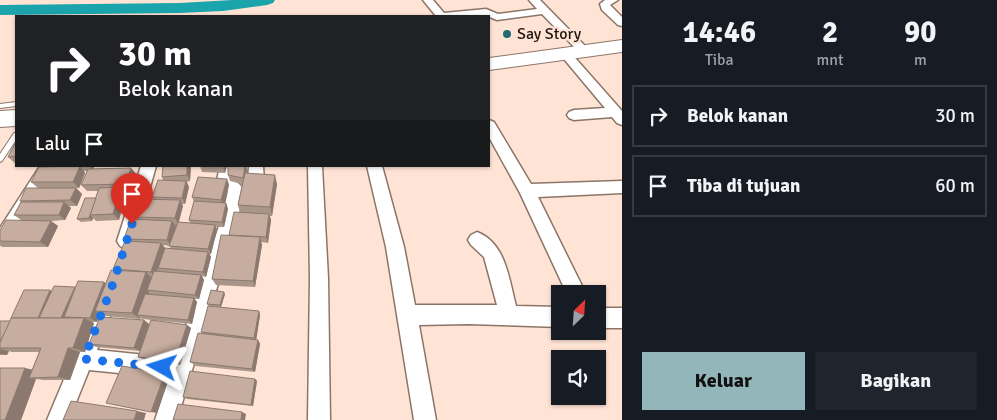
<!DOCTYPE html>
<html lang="id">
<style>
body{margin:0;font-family:Signika,sans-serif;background:#20242c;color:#f1f3f6;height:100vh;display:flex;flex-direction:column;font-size:19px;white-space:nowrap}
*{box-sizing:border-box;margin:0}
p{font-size:16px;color:#9ea1a6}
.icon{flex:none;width:28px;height:28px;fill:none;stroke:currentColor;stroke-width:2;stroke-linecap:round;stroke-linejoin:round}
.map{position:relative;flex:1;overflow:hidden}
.details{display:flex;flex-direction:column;background:#171b24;width:375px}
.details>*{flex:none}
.hud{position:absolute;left:15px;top:15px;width:475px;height:152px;border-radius:0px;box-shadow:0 1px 4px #0004;background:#202124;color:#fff;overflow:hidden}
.needle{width:32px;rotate:25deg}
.buttons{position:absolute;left:551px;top:285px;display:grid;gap:10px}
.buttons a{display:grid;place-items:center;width:55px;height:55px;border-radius:0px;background:#171b24;box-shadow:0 1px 4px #0004;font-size:25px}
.pin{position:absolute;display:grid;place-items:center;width:42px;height:42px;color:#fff;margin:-51px -21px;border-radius:50% 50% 50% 0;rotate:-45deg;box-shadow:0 0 5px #0007}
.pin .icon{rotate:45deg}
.me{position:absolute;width:55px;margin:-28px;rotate:276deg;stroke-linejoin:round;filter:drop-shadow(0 0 4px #0008)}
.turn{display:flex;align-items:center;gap:18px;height:105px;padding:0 20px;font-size:22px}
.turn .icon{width:65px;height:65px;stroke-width:2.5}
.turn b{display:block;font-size:35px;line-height:42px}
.then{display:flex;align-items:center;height:48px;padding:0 20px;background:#0003;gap:10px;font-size:19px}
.eta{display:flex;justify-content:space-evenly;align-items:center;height:85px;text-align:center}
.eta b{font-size:30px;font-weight:700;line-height:35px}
.cta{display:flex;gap:10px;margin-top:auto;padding:10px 20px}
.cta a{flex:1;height:58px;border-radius:0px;background:#93b6ba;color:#111;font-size:20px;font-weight:700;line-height:58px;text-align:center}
.cta a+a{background:#20242c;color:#f1f3f6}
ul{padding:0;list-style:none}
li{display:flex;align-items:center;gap:15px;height:62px;margin:0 10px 8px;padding:0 10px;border:2px solid #363941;border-radius:0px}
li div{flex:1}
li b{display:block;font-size:19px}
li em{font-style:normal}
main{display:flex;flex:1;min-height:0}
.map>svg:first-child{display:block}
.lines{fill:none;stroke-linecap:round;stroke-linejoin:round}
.river{fill:#1ba4ac;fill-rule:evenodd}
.lane-casing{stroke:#8c7567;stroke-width:2}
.street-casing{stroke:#8c7567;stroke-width:3}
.highway-casing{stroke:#8c7567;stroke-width:2}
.lane{fill:#fff;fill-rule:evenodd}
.street{fill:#fff;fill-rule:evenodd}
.highway{fill:#fff;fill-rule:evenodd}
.wall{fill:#aa9589;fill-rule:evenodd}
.shaded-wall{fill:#8b796f}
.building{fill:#c6ad9f;stroke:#8b796f}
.route{stroke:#1a73e8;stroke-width:9;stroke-dasharray:0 16.2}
.poi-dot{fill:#206c70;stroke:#ffe4d5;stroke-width:2}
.labels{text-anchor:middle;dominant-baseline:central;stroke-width:4.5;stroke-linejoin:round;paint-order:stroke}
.far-poi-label{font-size:16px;fill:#201712;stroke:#ffe4d5;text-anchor:start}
</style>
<main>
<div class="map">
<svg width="622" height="420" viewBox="0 0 622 420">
<rect width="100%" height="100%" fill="#ffe4d5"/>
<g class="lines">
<polygon class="river" points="232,0 275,0 273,3 267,5 223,11 180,13 0,15 0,5 180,3"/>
<g class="lane-casing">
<g id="lane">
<polygon points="16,102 16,106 0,108 0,104"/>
<polygon points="14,133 16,133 16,140 2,161 0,162 0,154"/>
</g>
</g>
<g class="street-casing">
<g id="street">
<polygon points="423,0 433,0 444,13 486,9 498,14 537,9 529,0 540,0 590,51 588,53 580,53 542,14 497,20 485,15 436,16"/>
<polygon points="605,0 618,0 610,5 622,17 622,26 618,25 602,10 600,4"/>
<polygon points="565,50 569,51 622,111 622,125 617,123 612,117 574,120 569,118 567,115 569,112 574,110 605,108 559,53"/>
<polygon points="489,120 494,122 531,184 622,181 622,193 538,197 586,294 567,294 520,193 489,137"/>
<polygon points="40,166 55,166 9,243 0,244 0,228"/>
<polygon points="141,166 156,166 135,241 132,246 126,249 120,246 117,241"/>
<polygon points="220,166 235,166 233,178 244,189 239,214 177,420 155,420 169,378 89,370 69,420 47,420 102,289 109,286 116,289 118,295 97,350 175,358 223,214 228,191 217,180"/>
<polygon points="249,166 263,166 264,181 261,185 256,187 251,185 248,181"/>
<polygon points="308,166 322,166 328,278 330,420 308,420 310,278"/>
<path d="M367,166H382L404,247L415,305H497L484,257L471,245L468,240L471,235L477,232C506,243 509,280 516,306L560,307V327L468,324L419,325L436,420H414L386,247Z"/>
<rect x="598" y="308" width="24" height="20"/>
</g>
</g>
<g class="highway-casing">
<g id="highway">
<polygon points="622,40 622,52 489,70 489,58"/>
<polygon points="16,110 16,126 0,127 0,111"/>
</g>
</g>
<use href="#lane" class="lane"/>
<use href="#street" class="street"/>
<use href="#highway" class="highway"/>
</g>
<g class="wall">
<polygon points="16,142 16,164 8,157"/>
<polygon points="56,166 94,166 94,169 131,168 136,174 130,190 124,190 126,193 119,220 96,221 93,218 92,221 81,222 77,219 96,198 98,191 87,191 81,185 87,171 84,171 85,173 79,188 76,188 82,194 77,206 69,206 71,208 65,220 51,221 58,226 48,247 2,247 0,245 0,230 21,220 14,215 21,202 20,201 38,188 31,182 57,167"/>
<path d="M191,166L190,181L187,182L189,187L185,204H182L183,206L179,222L190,223L189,220L194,202L192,197L227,179L229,185L224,203H226L228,209L224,227H216L217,230L211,254H210L211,257L206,277L202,276L204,280L199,299H194L197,302L192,324L143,319L140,318V319L105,316L100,314L97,322H90L94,323L85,352H80L70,380H43L36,379L21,420L32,370L39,352H12L9,351L7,355H0V321H10L52,291L76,288L104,282L106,284L115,270L113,269L126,241L124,239L134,219L132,217L153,199L152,197L163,180L162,177ZM163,245L169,246L171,248H165Z"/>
<polygon points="200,166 227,166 225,173 202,172"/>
<polygon points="247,170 246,173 277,184 272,216 270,216 271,220 268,243 261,242 262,245 255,287 216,285 212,279 229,236 240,213 238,205 242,184 230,181 228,175"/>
<polygon points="225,294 221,307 209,306 207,304"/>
<polygon points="259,311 260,315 256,340 258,340 260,344 255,372 196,366 190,362 203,334 201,332"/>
<polygon points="144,320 149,324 187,325 191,328 180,365 143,359 138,357 140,351 96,347 89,344"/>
<polygon points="255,379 257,381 253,406 187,399 183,397"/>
</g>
<g class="shaded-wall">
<polygon points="80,166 85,173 79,188 73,182"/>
<polygon points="89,166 94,166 93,171"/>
<polygon points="187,166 191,166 190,181 187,175"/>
<polygon points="223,166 227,166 225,173"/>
<polygon points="245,166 246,166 247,170 245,184 243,178"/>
<polygon points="131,168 136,174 130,190 126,184"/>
<polygon points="275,175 277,184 272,216 270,207"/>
<polygon points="227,179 229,185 224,206 221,200"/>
<polygon points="186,181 189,187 185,204 182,198"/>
<polygon points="121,187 126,193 119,220 113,214"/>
<polygon points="76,188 82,194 77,206 70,200"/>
<polygon points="180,200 183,206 178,224 175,218"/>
<polygon points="64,202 71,208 65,220 59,215"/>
<polygon points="226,203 228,209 224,227 222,222"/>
<polygon points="269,214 271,220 268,243 266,237"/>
<polygon points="90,215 93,218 92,221 89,218"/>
<polygon points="51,221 58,226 48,247 40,242"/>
<polygon points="172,221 176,226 171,246 167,240"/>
<polygon points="215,225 217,230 211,254 208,249"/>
<polygon points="260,237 262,245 255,287 253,281"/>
<polygon points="161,243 165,248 155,276 151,272"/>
<polygon points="208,252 211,257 206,277 203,272"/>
<polygon points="146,272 153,279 147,290 149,292 141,316 137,315 140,318 140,319 132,313"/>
<polygon points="201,275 204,280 199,299 195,295"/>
<polygon points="104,282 110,287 95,311 100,314 97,322 90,318"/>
<polygon points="75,287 82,291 70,320 61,319"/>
<polygon points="50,290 58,294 48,318 38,319"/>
<polygon points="224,292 225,294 221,307 220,305"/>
<polygon points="194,298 197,302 192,324 188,320"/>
<polygon points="259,311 260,315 256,341 254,338"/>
<polygon points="84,318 94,323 85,352 73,348"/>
<polygon points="144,320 149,324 140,351 134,348"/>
<polygon points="187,325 191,328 180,365 175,362"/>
<polygon points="258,340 260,344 255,372 252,369"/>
<polygon points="68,348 80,352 70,380 58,377"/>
<polygon points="0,349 9,351 7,355 0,354"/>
<polygon points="25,368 39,371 29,378 36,379 21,420 5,420"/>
<polygon points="165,373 170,375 157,413 151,412"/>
<polygon points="255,379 257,381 253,406 251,405"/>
<polygon points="137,411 146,413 144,420 134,420"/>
<polygon points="242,412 246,414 245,420 241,420"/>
</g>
<g class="building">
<polygon points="16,142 16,156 8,157"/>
<polygon points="80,166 73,182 31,182 39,167"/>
<polygon points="163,166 187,166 187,175 162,177"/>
<polygon points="228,166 245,166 243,178 228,175"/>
<polygon points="131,168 126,184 81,185 88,169"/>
<polygon points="245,173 275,175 270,207 238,205"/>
<polygon points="198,177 227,179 221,200 192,197"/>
<polygon points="158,180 186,181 182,198 152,197"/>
<polygon points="121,187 113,214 90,215 99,188"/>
<polygon points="26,188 76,188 70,200 20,201"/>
<polygon points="85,198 96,198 89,218 77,219"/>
<polygon points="138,199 180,200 175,218 132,217"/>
<polygon points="194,201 226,203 222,222 189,220"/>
<polygon points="21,202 64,202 59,215 14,215"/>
<polygon points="234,212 269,214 266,237 229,235"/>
<polygon points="131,219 172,221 167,240 124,239"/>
<polygon points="6,220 51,221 40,242 0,241 0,230"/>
<polygon points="178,222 215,225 208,249 169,246"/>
<polygon points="221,235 260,237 253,281 212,279"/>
<polygon points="125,241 161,243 151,272 113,269"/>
<polygon points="165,248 208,252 203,272 158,268"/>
<polygon points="111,270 146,272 132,313 95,311"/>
<polygon points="154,271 201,275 195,295 147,290"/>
<polygon points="78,281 104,282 90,318 64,317"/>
<polygon points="54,286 75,287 61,318 39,318"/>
<polygon points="24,290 50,290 38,318 11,318"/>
<polygon points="211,290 224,292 220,305 207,304"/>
<polygon points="145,294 194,298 188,320 137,315"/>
<polygon points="208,306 259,311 254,338 201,332"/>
<polygon points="100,317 144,320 134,348 89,344"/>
<polygon points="11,318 84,318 73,348 68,348 58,377 29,378 41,348 0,348 0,342"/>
<polygon points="151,320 187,325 175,362 138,357"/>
<polygon points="0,321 10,321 0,342"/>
<polygon points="198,333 258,340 252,369 190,362"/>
<polygon points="122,366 165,373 151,412 106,403"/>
<polygon points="0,368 25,368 5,420 0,420"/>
<polygon points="190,371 255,379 251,405 183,397"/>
<polygon points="71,401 137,411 134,420 63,420"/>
<polygon points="178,404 242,412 241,420 173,420"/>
</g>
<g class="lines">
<polyline class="route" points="132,224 114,281 84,359 162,367"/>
</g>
<circle class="poi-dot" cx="507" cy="34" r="5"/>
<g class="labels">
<g class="far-poi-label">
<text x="517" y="34">Say Story</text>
</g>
</g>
</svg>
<div class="buttons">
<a><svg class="needle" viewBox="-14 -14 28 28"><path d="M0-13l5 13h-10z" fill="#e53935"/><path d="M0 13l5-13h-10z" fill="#9ea1a6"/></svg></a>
<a><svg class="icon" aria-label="sound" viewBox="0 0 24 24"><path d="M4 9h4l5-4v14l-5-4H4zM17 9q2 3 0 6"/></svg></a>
</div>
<div class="pin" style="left:132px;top:224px;background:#d93025"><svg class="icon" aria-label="arrive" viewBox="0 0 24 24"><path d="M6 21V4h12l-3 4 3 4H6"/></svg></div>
<svg class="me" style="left:162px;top:367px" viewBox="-20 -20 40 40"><path d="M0-17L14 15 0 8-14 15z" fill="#1a73e8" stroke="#fff" stroke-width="4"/></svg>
<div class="hud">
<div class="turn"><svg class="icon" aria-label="right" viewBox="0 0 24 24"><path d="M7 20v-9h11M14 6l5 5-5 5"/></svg><div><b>30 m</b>Belok kanan</div></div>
<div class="then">Lalu<svg class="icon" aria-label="arrive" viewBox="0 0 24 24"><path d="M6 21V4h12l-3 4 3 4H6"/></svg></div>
</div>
</div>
<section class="details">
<div class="eta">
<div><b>14:46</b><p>Tiba</p></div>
<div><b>2</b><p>mnt</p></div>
<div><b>90</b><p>m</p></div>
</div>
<ul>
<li><svg class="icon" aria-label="right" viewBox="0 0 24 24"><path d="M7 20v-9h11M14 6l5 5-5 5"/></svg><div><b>Belok kanan</b></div><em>30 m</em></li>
<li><svg class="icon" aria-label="arrive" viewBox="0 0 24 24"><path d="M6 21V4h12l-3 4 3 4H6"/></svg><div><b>Tiba di tujuan</b></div><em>60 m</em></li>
</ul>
<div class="cta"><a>Keluar</a><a>Bagikan</a></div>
</section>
</main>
